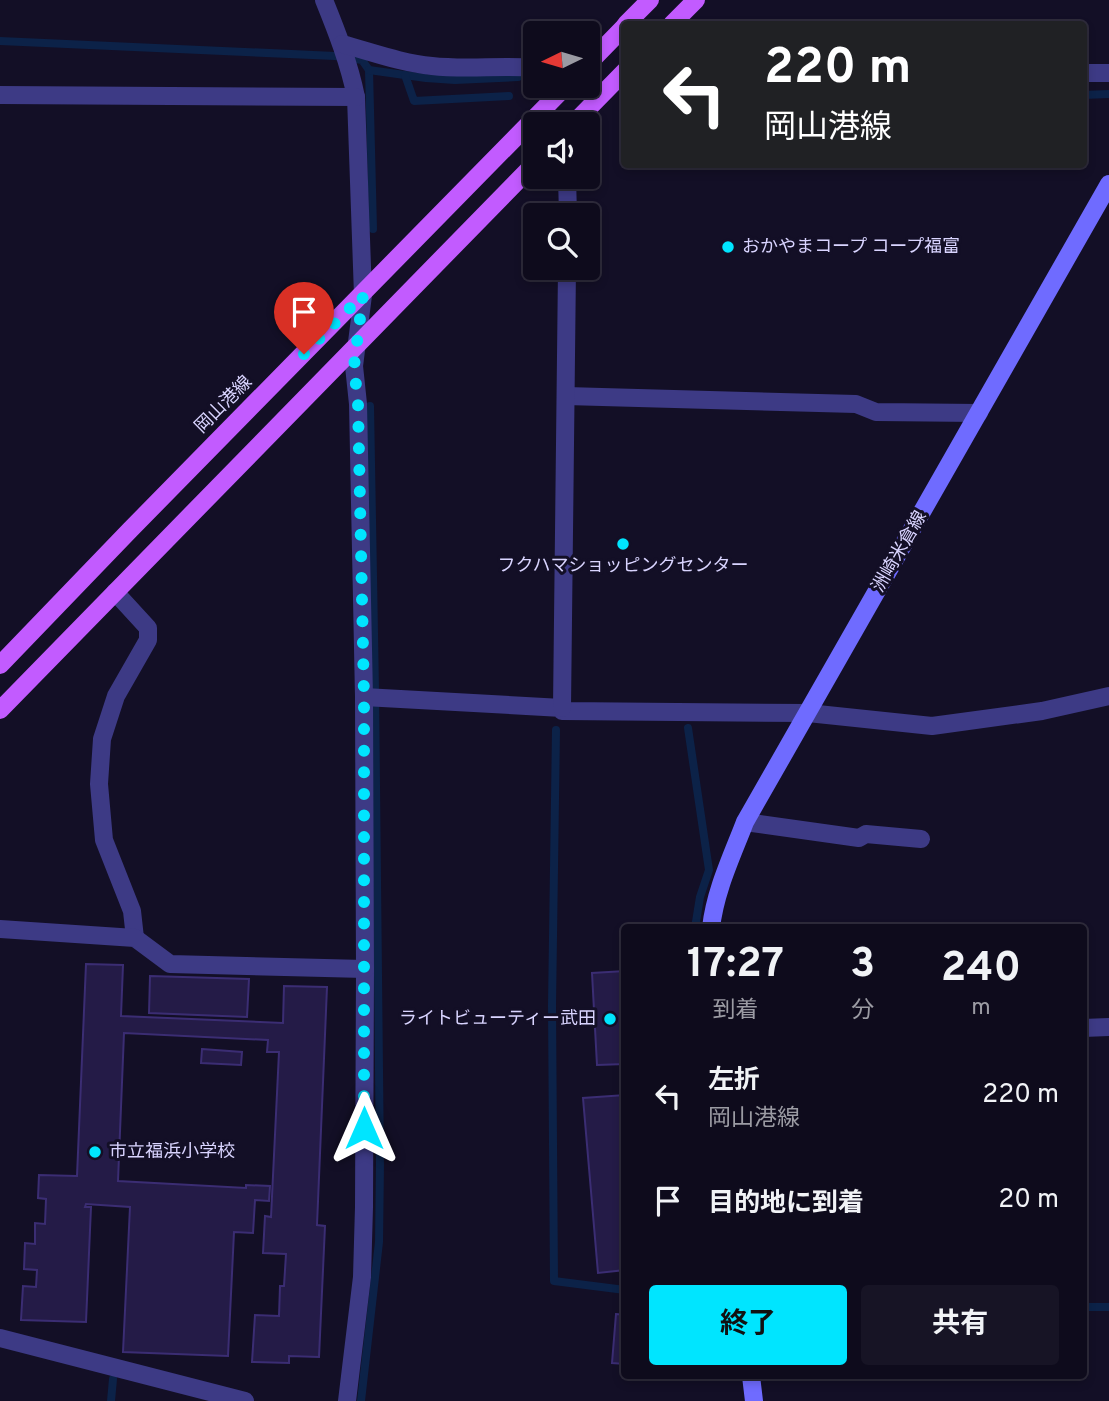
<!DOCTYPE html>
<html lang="ja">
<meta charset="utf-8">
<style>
body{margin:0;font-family:Overpass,"Noto Sans JP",sans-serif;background:#171425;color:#f1f3f6;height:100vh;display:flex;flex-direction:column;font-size:26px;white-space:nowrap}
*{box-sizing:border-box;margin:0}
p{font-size:23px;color:#9b9ba3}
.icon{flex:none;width:38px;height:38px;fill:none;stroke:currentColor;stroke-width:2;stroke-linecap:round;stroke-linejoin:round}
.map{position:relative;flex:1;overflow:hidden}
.sheet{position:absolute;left:621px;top:924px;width:466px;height:455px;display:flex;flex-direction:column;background:#0e0b1c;border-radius:7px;box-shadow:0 4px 10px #0003,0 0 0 2px #2e2b3b}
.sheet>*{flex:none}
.hud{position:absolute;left:621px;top:21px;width:466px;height:147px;border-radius:7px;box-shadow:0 4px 10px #0003,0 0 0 2px #2e2b3b;background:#202124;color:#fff;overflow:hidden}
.needle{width:46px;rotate:265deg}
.tools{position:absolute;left:523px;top:21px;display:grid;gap:14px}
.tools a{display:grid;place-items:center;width:77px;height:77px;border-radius:7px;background:#0e0b1c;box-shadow:0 4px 10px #0003,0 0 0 2px #2e2b3b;font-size:35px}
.pin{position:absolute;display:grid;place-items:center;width:60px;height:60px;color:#fff;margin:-72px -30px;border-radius:50% 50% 50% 0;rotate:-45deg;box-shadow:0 0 7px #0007}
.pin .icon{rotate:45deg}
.me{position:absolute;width:77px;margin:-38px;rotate:0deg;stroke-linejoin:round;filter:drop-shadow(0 0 5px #0008)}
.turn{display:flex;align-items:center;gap:24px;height:147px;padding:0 28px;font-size:32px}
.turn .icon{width:91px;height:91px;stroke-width:2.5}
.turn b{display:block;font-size:49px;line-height:60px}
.eta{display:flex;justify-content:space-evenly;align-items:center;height:119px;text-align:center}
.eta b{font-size:42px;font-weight:700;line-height:49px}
.primary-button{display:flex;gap:14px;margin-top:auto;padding:14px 28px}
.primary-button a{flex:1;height:80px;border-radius:7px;background:#00e5ff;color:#111;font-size:28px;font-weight:700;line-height:80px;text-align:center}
.primary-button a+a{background:#171425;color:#f1f3f6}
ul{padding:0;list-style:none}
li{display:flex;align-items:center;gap:21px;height:105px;padding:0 28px}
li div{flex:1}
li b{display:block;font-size:26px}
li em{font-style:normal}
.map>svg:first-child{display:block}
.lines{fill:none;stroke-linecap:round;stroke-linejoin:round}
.stream{stroke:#0c2248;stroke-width:8}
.building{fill:#241b47;stroke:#3b2d73;stroke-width:2}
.street{stroke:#3d3a85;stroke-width:18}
.secondary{stroke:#6f6bff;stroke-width:18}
.primary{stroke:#c25bff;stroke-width:18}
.route{stroke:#00e5ff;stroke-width:12;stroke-dasharray:0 21.6}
.poi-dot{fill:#00e5ff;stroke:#130f26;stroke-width:2.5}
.labels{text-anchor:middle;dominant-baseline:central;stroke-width:6;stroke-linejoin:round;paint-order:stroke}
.poi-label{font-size:18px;fill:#d9d4ff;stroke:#130f26;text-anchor:start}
.street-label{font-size:18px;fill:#d9d4ff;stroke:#130f26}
</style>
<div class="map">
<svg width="1109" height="1401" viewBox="0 0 1109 1401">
<rect width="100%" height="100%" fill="#130f26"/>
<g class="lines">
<g class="stream">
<polyline points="0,41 335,56 362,60 369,70 373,229"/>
<polyline points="369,70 426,78 455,80 518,77"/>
<polyline points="405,75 414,101 509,96"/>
<polyline points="1083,95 1109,94"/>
<polyline points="688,728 709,870 700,897 695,928"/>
<polyline points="556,730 552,1006 554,1281 625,1290"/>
<polyline points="1083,1307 1109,1307"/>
<polyline points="111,1401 113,1379"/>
<polyline points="361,1401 379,1242 380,1164 375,690 370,406"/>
</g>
</g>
<g class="building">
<polygon points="86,964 123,965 121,1016 283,1023 284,986 327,987 317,1225 325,1226 319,1357 289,1356 289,1363 252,1362 255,1315 279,1316 280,1286 284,1286 286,1254 263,1253 265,1216 271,1217 279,1052 267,1052 268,1040 124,1033 118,1181 246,1188 246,1185 270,1186 269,1201 255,1200 253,1233 234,1232 228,1356 123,1352 130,1207 86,1204 85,1207 91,1207 86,1322 21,1320 23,1286 36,1287 37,1270 24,1269 25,1243 35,1244 35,1223 45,1224 46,1199 38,1198 39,1175 77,1176"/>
<polygon points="625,971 625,1064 597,1065 592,973"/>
<polygon points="150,976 249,979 247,1017 149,1013"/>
<polygon points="202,1049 242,1052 241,1065 201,1063"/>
<polygon points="625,1095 625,1270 598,1273 583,1098"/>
<polygon points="616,1314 625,1315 625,1364 612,1363"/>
</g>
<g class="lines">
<g class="street">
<path d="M324,0C337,32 349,63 356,97L363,295L354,366L358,404L364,697L365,969L364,1207L362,1277L347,1401"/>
<path d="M342,44C372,52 401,63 432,66C466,70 501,65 536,68"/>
<polyline points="1083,73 1109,73"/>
<polyline points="0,95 356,97"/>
<polyline points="567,177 568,215"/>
<polyline points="566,396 856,404 876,412 979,413"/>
<polyline points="115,592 148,628 148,640 116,696 102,739 99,784 104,840 132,911 135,938"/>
<polyline points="364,697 562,708 562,711 808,713 932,726 1042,711 1109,696"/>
<polyline points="562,708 567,268"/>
<polyline points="745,822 859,838 866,834 921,839"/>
<polyline points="0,929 135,938 170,964 365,969"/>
<polyline points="1083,1028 1109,1027"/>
<polyline points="0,1338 245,1401"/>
</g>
<g class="secondary">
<path d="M711,928C715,891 732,856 745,822L1109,184"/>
<polyline points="751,1376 754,1401"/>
</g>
<g class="primary">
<polyline points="626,24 650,0"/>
<polyline points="672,24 696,0"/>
<polyline points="588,64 625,26"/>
<polyline points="573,124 625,71"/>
<polyline points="0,665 130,530 566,86"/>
<polyline points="0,710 536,162"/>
</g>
</g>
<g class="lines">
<polyline class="route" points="304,354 363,295 354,366 358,404 364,697 364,1128"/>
</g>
<g class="poi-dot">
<circle cx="728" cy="247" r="7"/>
<circle cx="623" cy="544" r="7"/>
<circle cx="610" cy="1019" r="7"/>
<circle cx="95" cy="1152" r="7"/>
</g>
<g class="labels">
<g class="poi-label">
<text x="742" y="247">おかやまコープ コープ福富</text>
<text x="623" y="566" text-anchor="middle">フクハマショッピングセンター</text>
<text x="596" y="1019" text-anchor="end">ライトビューティー武田</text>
<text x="109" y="1152">市立福浜小学校</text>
</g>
<g class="street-label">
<text transform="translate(224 405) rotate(-45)">岡山港線</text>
<text transform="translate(900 552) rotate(-60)">洲崎米倉線</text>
</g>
</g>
</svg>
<div class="tools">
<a><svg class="needle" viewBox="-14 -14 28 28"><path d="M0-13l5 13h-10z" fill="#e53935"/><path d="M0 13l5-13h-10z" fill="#9b9ba3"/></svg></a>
<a><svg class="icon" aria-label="sound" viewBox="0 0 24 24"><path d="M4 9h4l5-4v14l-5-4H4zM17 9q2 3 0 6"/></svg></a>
<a><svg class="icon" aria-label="search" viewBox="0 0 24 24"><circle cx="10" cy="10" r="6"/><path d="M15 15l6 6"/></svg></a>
</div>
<div class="pin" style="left:304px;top:354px;background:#d93025"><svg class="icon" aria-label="arrive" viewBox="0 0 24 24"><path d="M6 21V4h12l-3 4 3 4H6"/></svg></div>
<svg class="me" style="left:364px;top:1128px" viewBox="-20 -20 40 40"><path d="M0-17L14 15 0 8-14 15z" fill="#00e5ff" stroke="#fff" stroke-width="4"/></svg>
<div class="hud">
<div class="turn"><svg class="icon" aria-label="left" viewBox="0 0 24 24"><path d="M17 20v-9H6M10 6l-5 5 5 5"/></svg><div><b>220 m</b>岡山港線</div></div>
</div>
<section class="sheet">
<div class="eta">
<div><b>17:27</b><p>到着</p></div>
<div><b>3</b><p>分</p></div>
<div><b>240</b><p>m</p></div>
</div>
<ul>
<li><svg class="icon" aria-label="left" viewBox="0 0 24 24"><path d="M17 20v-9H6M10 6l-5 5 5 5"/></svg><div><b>左折</b><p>岡山港線</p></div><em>220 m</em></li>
<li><svg class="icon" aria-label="arrive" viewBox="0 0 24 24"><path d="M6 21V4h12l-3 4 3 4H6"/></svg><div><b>目的地に到着</b></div><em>20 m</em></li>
</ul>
<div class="primary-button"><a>終了</a><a>共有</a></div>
</section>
</div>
